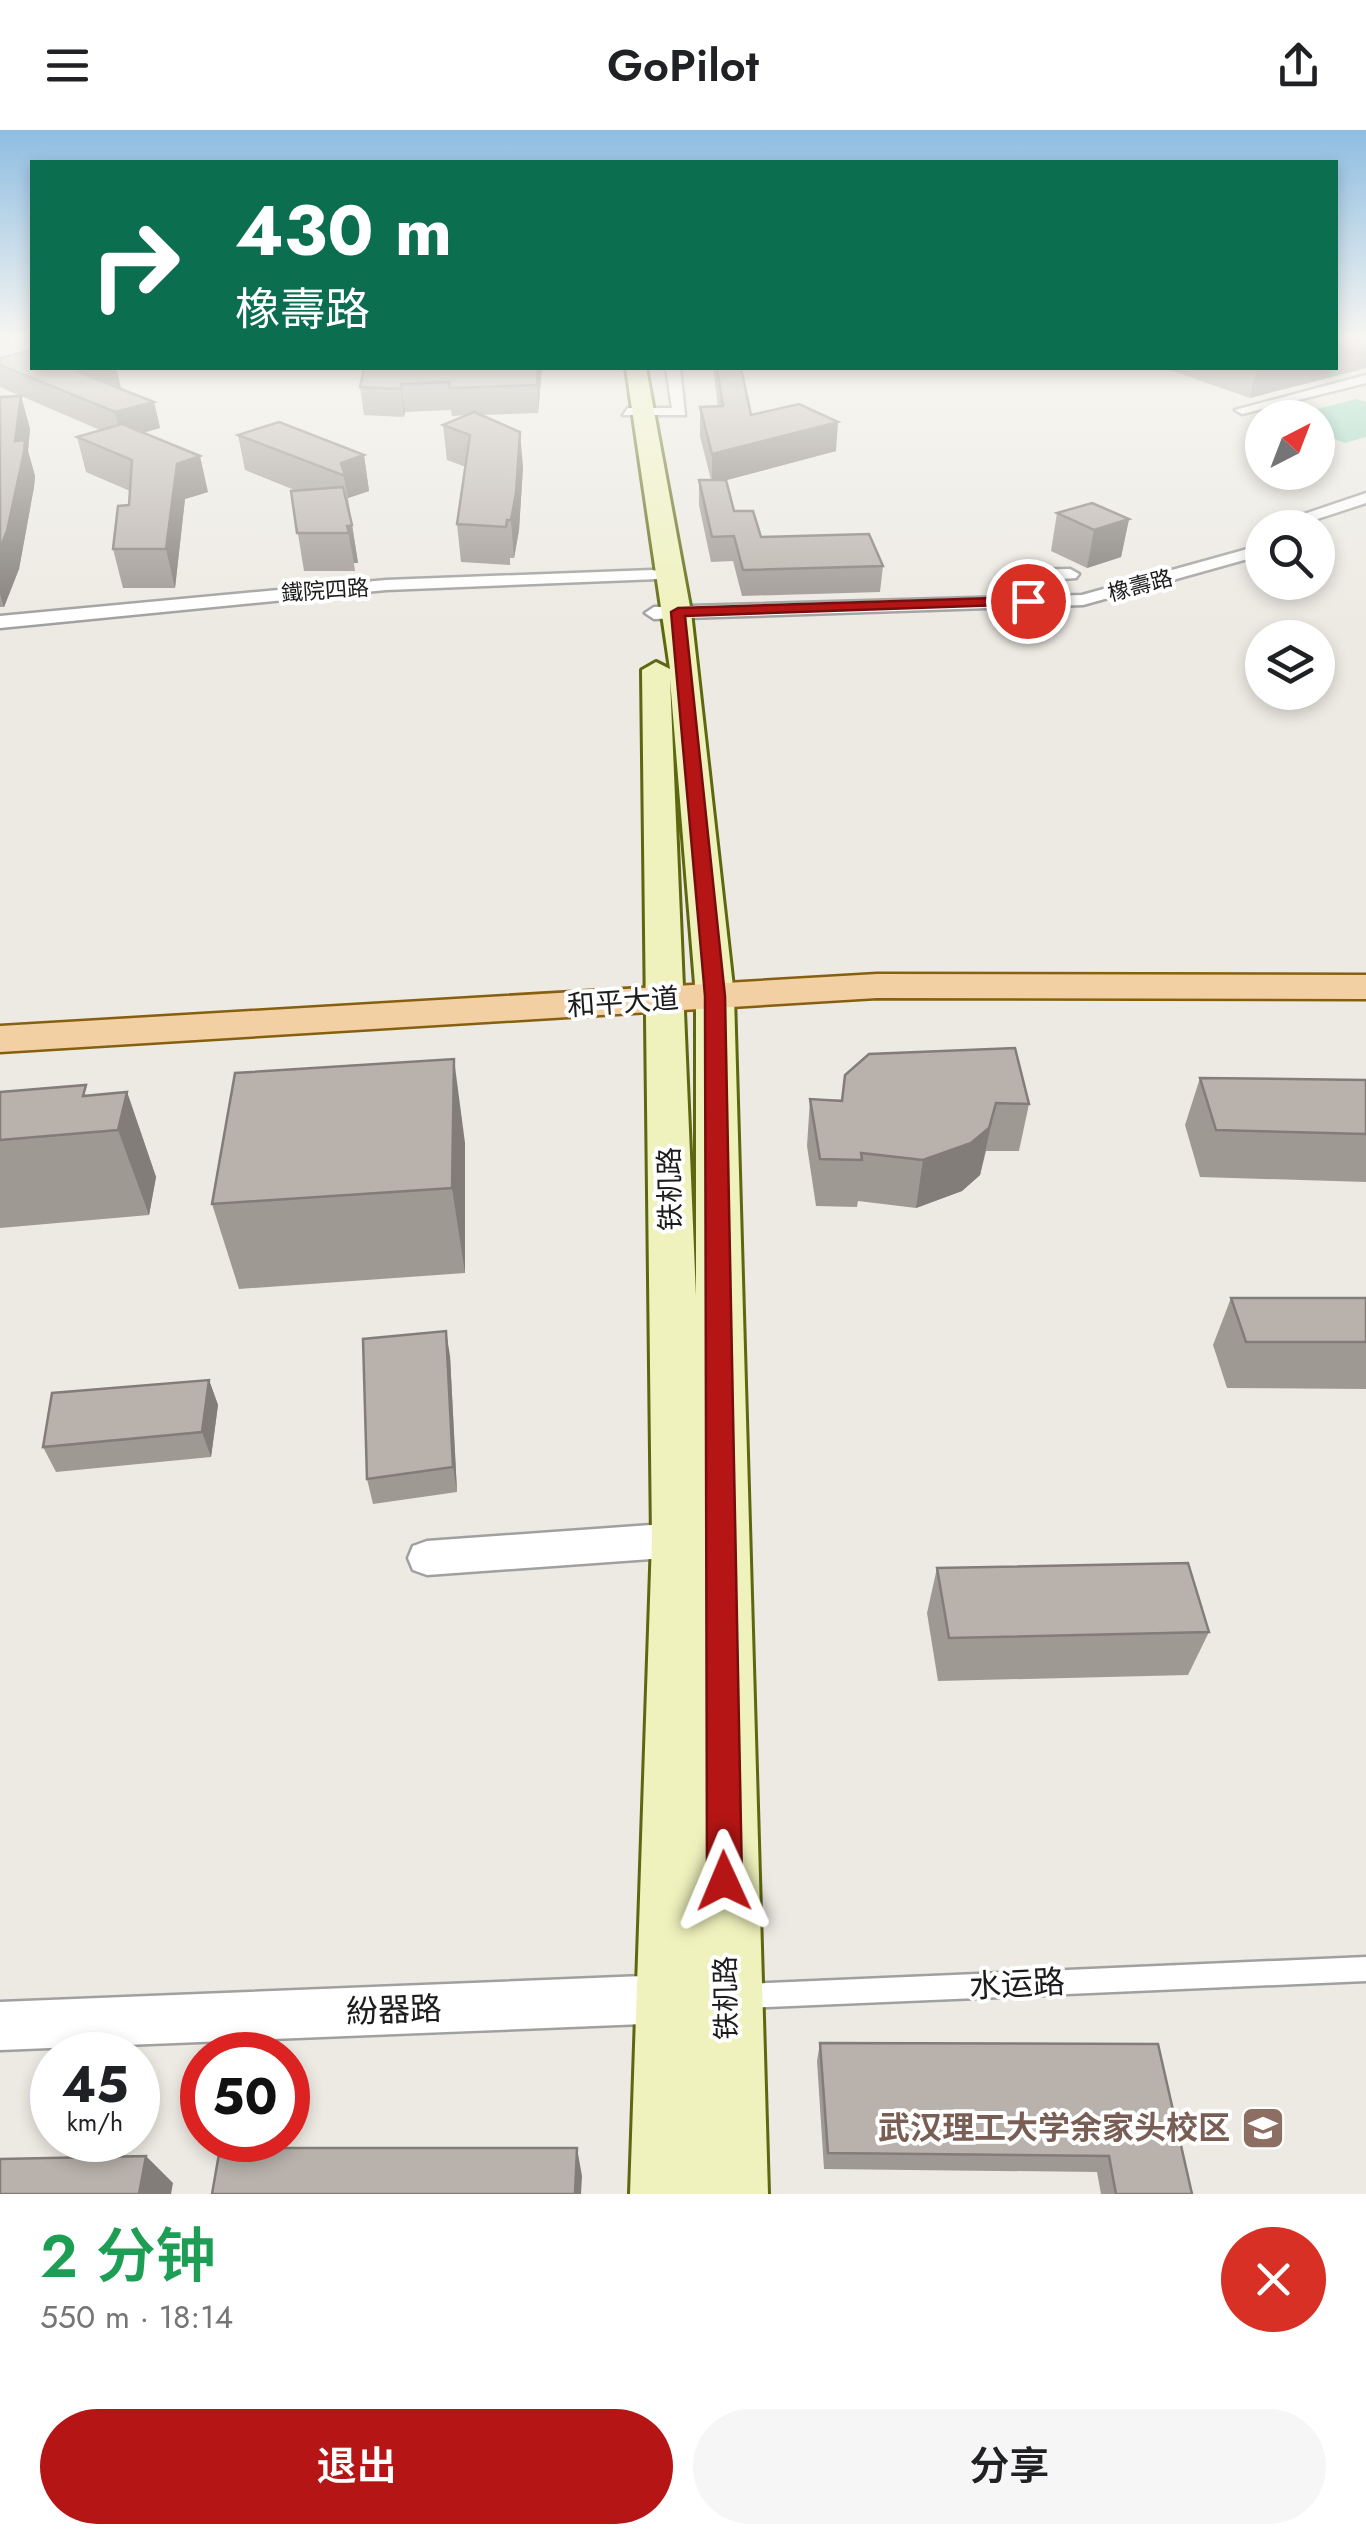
<!DOCTYPE html>
<html lang="zh">
<meta charset="utf-8">
<style>
body{margin:0;font-family:Jost,"Noto Sans SC",sans-serif;background:#f6f6f6;color:#202124;height:100vh;display:flex;flex-direction:column;font-size:38px;white-space:nowrap}
*{box-sizing:border-box;margin:0}
p{font-size:32px;color:#757577}
.icon{flex:none;width:55px;height:55px;fill:none;stroke:currentColor;stroke-width:2;stroke-linecap:round;stroke-linejoin:round}
.map{position:relative;height:2064px;overflow:hidden}
.panel{display:flex;flex-direction:column;background:#fff;flex:1}
.panel>*{flex:none}
.top-card{position:absolute;left:30px;top:30px;width:1308px;height:210px;border-radius:0px;box-shadow:0 5px 15px #0003;background:#0b6e4f;color:#fff;overflow:hidden}
.needle{width:65px;rotate:42deg}
.tools{position:absolute;left:1245px;top:270px;display:grid;gap:20px}
.tools a{display:grid;place-items:center;width:90px;height:90px;border-radius:50%;background:#fff;box-shadow:0 5px 15px #0003;font-size:50px}
.speed{position:absolute;left:30px;top:1902px;display:flex;gap:20px;font-size:50px;font-weight:700;text-align:center}
.speed>*{display:grid;place-content:center;width:130px;height:130px;border-radius:50%;background:#fff;box-shadow:0 5px 15px #0003;line-height:1}
.speed small{font-size:25px;font-weight:400}
.speed .limit{border:15px solid #d22;background:#fff;color:#111}
.pin{position:absolute;display:grid;place-items:center;width:85px;height:85px;color:#fff;margin:-42px;border:5px solid #fff;border-radius:50%;box-shadow:0 2px 10px #0007}
.me{position:absolute;width:110px;margin:-55px;rotate:359deg;stroke-linejoin:round;filter:drop-shadow(0 0 8px #0008)}
.turn{display:flex;align-items:center;gap:35px;height:210px;padding:0 40px;font-size:45px}
.turn .icon{width:130px;height:130px;stroke-width:2.5}
.turn b{display:block;font-size:70px;line-height:85px}
.round{display:grid;place-items:center;flex:none;width:105px;height:105px;border-radius:52px;background:#f6f6f6}
.summary{display:flex;align-items:center;justify-content:space-between;height:170px;padding:0 40px}
h1{font-size:60px;font-weight:600;line-height:75px;color:#1e9e55}
.button{display:flex;gap:20px;margin-top:auto;padding:20px 40px}
.button a{flex:1;height:115px;border-radius:60px;background:#b51514;color:#fff;font-size:40px;font-weight:600;line-height:115px;text-align:center}
.button a+a{background:#f6f6f6;color:#202124}
header{display:flex;justify-content:space-between;align-items:center;height:130px;padding:0 40px;background:#fff;font-size:45px;font-weight:600}
.map>svg:first-child{display:block}
.pitch{fill:#89d4b7}
.lines{fill:none;stroke-linecap:round;stroke-linejoin:round}
.lane-casing{stroke:#a0a0a0;stroke-width:5}
.street-casing{stroke:#a0a0a0;stroke-width:5}
.secondary-casing{stroke:#5d6710;stroke-width:6}
.primary-casing{stroke:#865f0f;stroke-width:5}
.lane{fill:#fff;fill-rule:evenodd}
.street{fill:#fff;fill-rule:evenodd}
.secondary{fill:#eff2bc;fill-rule:evenodd}
.primary{fill:#f2d0a3;fill-rule:evenodd}
.wall{fill:#9f9994}
.shaded-wall{fill:#827d78}
.building{fill:#b9b2ac;stroke:#827d78;stroke-width:2.5}
.route{fill:#b51514;stroke:#760e0d;stroke-width:2.5}
.labels{text-anchor:middle;dominant-baseline:central;stroke-width:8;stroke-linejoin:round;paint-order:stroke}
.far-street-label{font-size:22px;fill:#1c1c1c;stroke:#fff}
.street-label{font-size:28px;fill:#1c1c1c;stroke:#fff}
.near-street-label{font-size:32px;fill:#1c1c1c;stroke:#fff}
.near-education-label{font-size:32px;font-weight:bold;fill:#785e54;stroke:#fff;text-anchor:end}
</style>
<header><svg class="icon" aria-label="menu" viewBox="0 0 24 24"><path d="M4 6h16M4 12h16M4 18h16"/></svg>GoPilot<svg class="icon" aria-label="share" viewBox="0 0 24 24"><path d="M12 15V3M7 8l5-5 5 5M5 13v7h14v-7"/></svg></header>
<div class="map">
<svg width="1366" height="2064" viewBox="0 0 1366 2064">
<rect width="100%" height="100%" fill="#edeae3"/>
<polygon class="pitch" points="1356,269 1366,272 1366,307 1345,313 1318,303 1318,288 1286,287"/>
<g class="lines">
<g class="lane-casing">
<polygon id="lane" points="1366,1827 1366,1851 746,1878 738,1874 734,1866 738,1858 746,1854"/>
</g>
<g class="street-casing">
<g id="street">
<polygon points="0,206 13,206 0,211"/>
<polygon points="666,238 680,238 685,285 623,285 628,278 672,278"/>
<polygon points="1366,245 1366,253 1242,284 1235,280"/>
<polygon points="1366,363 1366,373 1290,398 1263,398"/>
<polygon points="1262,415 1262,425 1083,475 654,489 645,483 654,477 1082,465"/>
<path d="M1070,439L1079,444L1076,448L1048,450L1057,455C1041,466 1012,464 998,451L1009,440Z"/>
<polygon points="652,440 658,441 658,449 386,460 0,498 0,486 386,450"/>
<polygon points="679,1393 692,1398 698,1410 692,1422 679,1427 427,1445 413,1440 408,1428 413,1416 427,1411"/>
<polygon points="668,1845 685,1852 692,1869 685,1886 668,1893 0,1920 0,1872"/>
</g>
</g>
<g class="secondary-casing">
<path id="secondary" d="M626,238H646L691,482L734,866L768,2064H630L652,1410L642,540L656,532L670,539ZM670,549L696,866V1166Z"/>
</g>
<g class="primary-casing">
<polygon id="primary" points="877,844 1366,845 1366,869 877,868 0,922 0,896"/>
</g>
<use href="#lane" class="lane"/>
<use href="#street" class="street"/>
<use href="#secondary" class="secondary"/>
<use href="#primary" class="primary"/>
</g>
<g class="wall">
<polygon points="1366,206 1366,238 1250,268 1164,238 1335,238"/>
<polygon points="0,228 32,238 116,238 121,258 120,258 154,272 160,298 143,303 208,362 185,369 175,458 123,458 113,419 129,375 130,361 86,342 77,307 100,300 21,266 30,299 28,321 35,346 34,357 19,439 4,477 0,477 0,267 20,266 0,257"/>
<polygon points="364,238 542,238 538,283 480,285 523,337 519,400 514,428 510,428 510,435 461,432 457,394 466,337 447,330 443,295 467,285 452,286 451,280 405,282 404,287 364,285 360,257"/>
<polygon points="713,238 741,238 751,285 836,321 726,350 734,381 761,407 883,436 880,462 742,466 733,431 711,432 699,375 699,350 711,350 700,306 700,277 718,276"/>
<polygon points="238,305 364,325 369,361 348,368 358,433 354,433 355,441 304,441 291,361 297,361 245,340"/>
<polygon points="1057,383 1129,389 1121,427 1087,438 1051,421"/>
<polygon points="1200,948 1366,950 1366,1052 1200,1047 1185,995"/>
<polygon points="0,962 89,965 127,962 156,1047 149,1085 0,1098"/>
<polygon points="810,969 1029,974 1019,1021 986,1021 980,1045 962,1061 916,1078 858,1071 857,1077 816,1076 807,1016"/>
<polygon points="465,1013 465,1143 239,1159 212,1074"/>
<polygon points="1231,1168 1366,1168 1366,1259 1227,1258 1213,1215"/>
<polygon points="450,1226 457,1362 373,1374 367,1349"/>
<polygon points="209,1250 218,1275 211,1327 56,1342 43,1317"/>
<polygon points="937,1438 1209,1502 1188,1545 938,1551 927,1483"/>
<polygon points="820,1913 1158,1914 1192,2064 1101,2064 1097,2042 824,2039 817,1931"/>
</g>
<g class="shaded-wall">
<polygon points="1366,208 1366,238 1250,268 1257,238 1335,238 1335,216"/>
<polygon points="96,238 116,238 121,258 85,267 78,242"/>
<polygon points="538,238 542,238 538,283 537,255"/>
<polygon points="401,254 405,282 404,287 401,259"/>
<polygon points="21,266 30,299 28,321 35,346 34,357 19,439 4,477 0,464 0,418"/>
<polygon points="154,272 160,298 121,309 115,282"/>
<polygon points="838,292 836,321 712,354 712,324"/>
<polygon points="520,302 523,337 519,400 514,428 511,390"/>
<polygon points="364,325 369,361 348,368 341,333"/>
<polygon points="200,326 208,362 185,369 175,458 166,419 177,334"/>
<polygon points="1129,389 1121,427 1087,438 1094,400"/>
<polygon points="352,395 358,433 354,433 347,396"/>
<polygon points="454,929 465,1013 465,1143 452,1058"/>
<polygon points="127,962 156,1047 149,1085 118,1000"/>
<polygon points="996,973 980,1045 962,1061 916,1078 923,1030"/>
<polygon points="446,1201 450,1226 457,1362 453,1337"/>
<polygon points="209,1250 218,1275 211,1327 202,1302"/>
<polygon points="577,2018 582,2046 581,2064 575,2064"/>
<polygon points="146,2026 173,2053 171,2064 139,2064"/>
</g>
<g class="building">
<polygon points="1335,206 1366,206 1366,208 1335,216"/>
<polygon points="32,220 32,238 96,238 78,242 154,272 115,282 0,235 0,228"/>
<polygon points="364,238 538,238 537,255 449,258 450,252 401,254 401,259 360,257"/>
<polygon points="717,238 741,238 751,285 799,274 838,292 712,324 700,277 723,276"/>
<polygon points="21,266 15,311 25,310 24,322 7,401 0,418 0,267"/>
<polygon points="474,282 520,302 516,363 511,390 507,390 506,397 457,394 470,305 443,295"/>
<polygon points="279,292 364,325 341,333 345,346 238,305"/>
<polygon points="122,294 200,326 177,334 166,419 113,419 118,376 129,375 132,330 77,307"/>
<polygon points="699,350 726,350 734,381 753,381 761,407 869,404 883,436 743,440 734,406 712,407"/>
<polygon points="343,357 352,395 347,396 349,403 297,403 291,361"/>
<polygon points="1092,373 1129,389 1094,400 1057,383"/>
<polygon points="1015,918 1029,974 996,973 989,998 971,1013 923,1030 861,1023 862,1030 820,1029 810,969 842,971 845,945 869,924"/>
<polygon points="454,929 452,1058 212,1074 235,943"/>
<polygon points="1200,948 1366,950 1366,1004 1216,1000"/>
<polygon points="86,955 83,966 127,962 118,1000 0,1010 0,962"/>
<polygon points="1231,1168 1366,1168 1366,1212 1246,1212"/>
<polygon points="446,1201 453,1337 367,1349 363,1209"/>
<polygon points="209,1250 202,1302 43,1317 52,1263"/>
<polygon points="1188,1433 1209,1502 949,1508 937,1438"/>
<polygon points="820,1913 1158,1914 1192,2064 1116,2064 1109,2026 828,2023"/>
<polygon points="220,2018 577,2018 575,2064 212,2064"/>
<polygon points="146,2026 139,2064 0,2064 0,2029"/>
</g>
<linearGradient id="sky" x2="0" y2="1"><stop stop-color="#8ebde1"/><stop offset="0.42" stop-color="#f7f6f2"/><stop offset="1" stop-color="#f7f6f2" stop-opacity="0"/></linearGradient>
<rect width="1366" height="495" fill="url(#sky)"/>
<polygon class="route" points="1028,467 1032,474 685,486 725,866 742,1751 737,1763 724,1768 712,1763 707,1751 705,866 671,482 678,478"/>
<defs>
<g id="university-square" transform="scale(2.25)"><rect x="-9" y="-9" width="18" height="18" rx="4" fill="#8d6e63" stroke="#fff"/><path d="M0-5L7-2L0 1L-7-2ZM-4 1L0 2.5L4 1V4Q0 6-4 4Z" fill="#fff"/></g>
</defs>
<g fill-rule="evenodd">
<use href="#university-square" x="1263" y="1998"/>
</g>
<g class="labels">
<g class="far-street-label">
<text transform="translate(1140 455) rotate(-15)">橡壽路</text>
<text transform="translate(325 460) rotate(-4)">鐵院四路</text>
</g>
<g class="street-label">
<text transform="translate(623 872) rotate(-4)">和平大道</text>
<text transform="translate(670 1059) rotate(-91)">铁机路</text>
<text transform="translate(726 1868) rotate(-91)">铁机路</text>
</g>
<g class="near-street-label">
<text transform="translate(1017 1854) rotate(-3)">水运路</text>
<text transform="translate(394 1880) rotate(-2)">紛器路</text>
</g>
<g class="near-education-label">
<text x="1230" y="1998">武汉理工大学余家头校区</text>
</g>
</g>
</svg>
<div class="tools">
<a><svg class="needle" viewBox="-14 -14 28 28"><path d="M0-13l5 13h-10z" fill="#e53935"/><path d="M0 13l5-13h-10z" fill="#757577"/></svg></a>
<a><svg class="icon" aria-label="search" viewBox="0 0 24 24"><circle cx="10" cy="10" r="6"/><path d="M15 15l6 6"/></svg></a>
<a><svg class="icon" aria-label="layers" viewBox="0 0 24 24"><path d="M12 4l9 5-9 5-9-5zM3 14l9 5 9-5"/></svg></a>
</div>
<div class="speed"><div>45<small>km/h</small></div><div class="limit">50</div></div>
<div class="pin" style="left:1028px;top:471px;background:#d93025"><svg class="icon" aria-label="arrive" viewBox="0 0 24 24"><path d="M6 21V4h12l-3 4 3 4H6"/></svg></div>
<svg class="me" style="left:724px;top:1751px" viewBox="-20 -20 40 40"><path d="M0-17L14 15 0 8-14 15z" fill="#b51514" stroke="#fff" stroke-width="4"/></svg>
<div class="top-card">
<div class="turn"><svg class="icon" aria-label="right" viewBox="0 0 24 24"><path d="M7 20v-9h11M14 6l5 5-5 5"/></svg><div><b>430 m</b>橡壽路</div></div>
</div>
</div>
<section class="panel">
<div class="summary"><div><h1>2 分钟</h1><p>550 m · 18:14</p></div><a class="round" style="background:#d93025;color:#fff"><svg class="icon" aria-label="close" viewBox="0 0 24 24"><path d="M6 6l12 12M18 6L6 18"/></svg></a></div>
<div class="button"><a>退出</a><a>分享</a></div>
</section>
